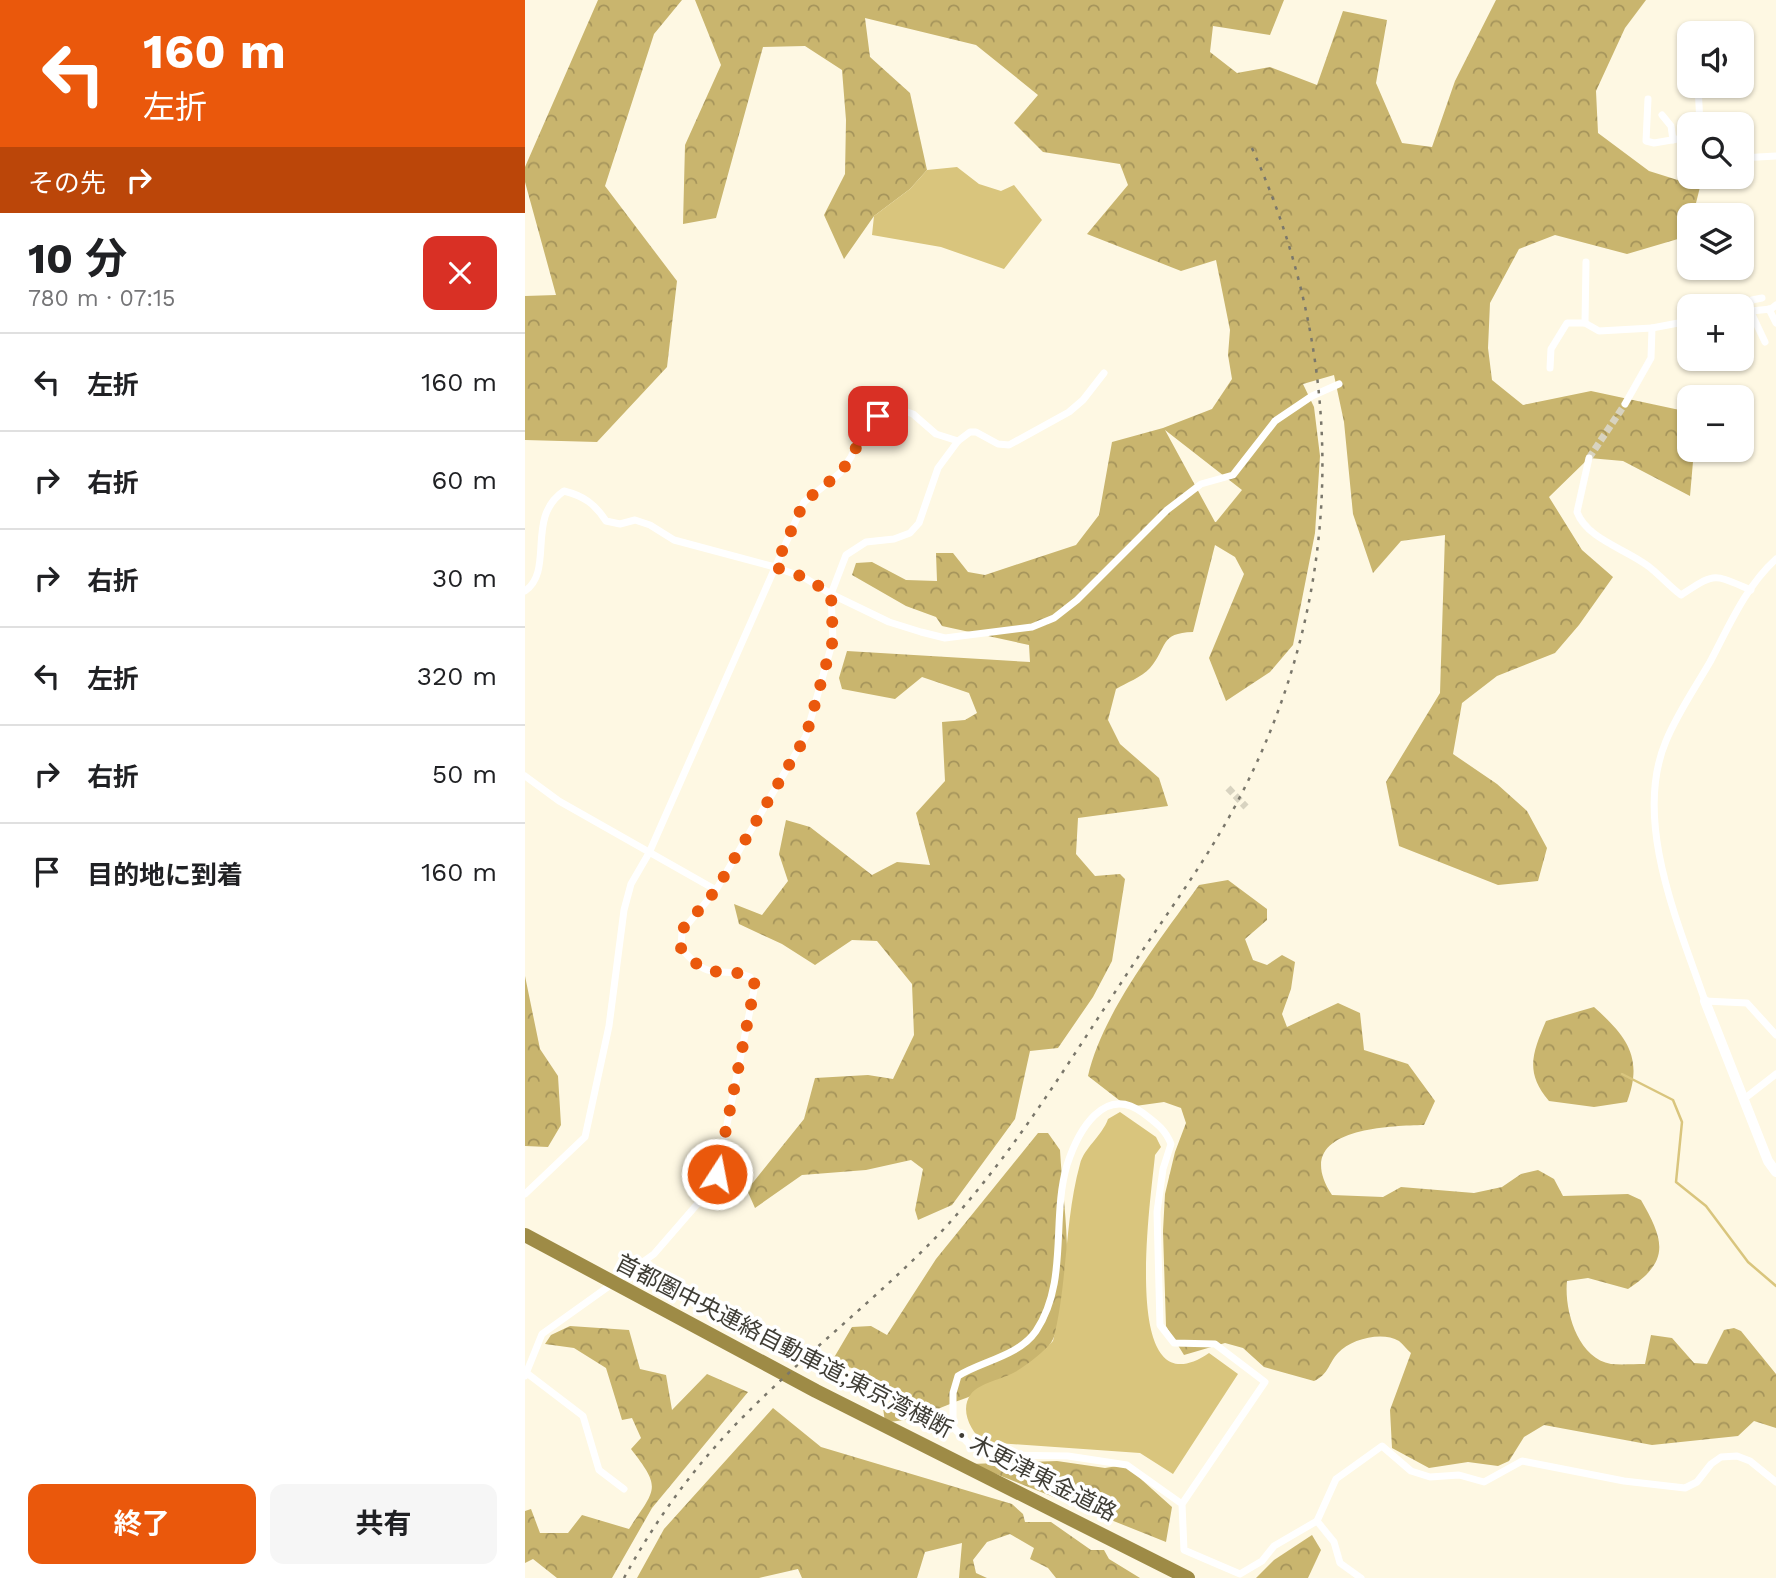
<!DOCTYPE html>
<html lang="ja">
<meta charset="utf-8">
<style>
body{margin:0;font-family:"Work Sans","Noto Sans JP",sans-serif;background:#f6f6f6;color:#202124;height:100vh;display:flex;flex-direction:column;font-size:26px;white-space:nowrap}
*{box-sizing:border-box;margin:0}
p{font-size:23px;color:#757577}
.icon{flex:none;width:38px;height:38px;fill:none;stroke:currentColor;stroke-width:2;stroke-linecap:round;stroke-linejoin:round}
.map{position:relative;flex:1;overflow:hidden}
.panel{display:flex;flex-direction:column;background:#fff;width:525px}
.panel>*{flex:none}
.banner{background:#ea580c;color:#fff;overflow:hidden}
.fabs{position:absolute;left:1152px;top:21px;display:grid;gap:14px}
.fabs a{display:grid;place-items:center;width:77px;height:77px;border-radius:14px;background:#fff;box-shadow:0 2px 5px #0004;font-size:35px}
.pin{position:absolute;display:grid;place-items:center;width:60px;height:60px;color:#fff;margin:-30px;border-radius:14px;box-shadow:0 4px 10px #0006}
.me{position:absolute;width:77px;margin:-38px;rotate:11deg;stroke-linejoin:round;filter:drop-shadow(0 0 5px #0008)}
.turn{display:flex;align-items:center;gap:24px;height:147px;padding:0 28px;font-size:32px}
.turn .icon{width:91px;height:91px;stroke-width:2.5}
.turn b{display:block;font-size:49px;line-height:60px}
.then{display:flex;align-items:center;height:66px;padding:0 28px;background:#0003;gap:14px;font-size:26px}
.round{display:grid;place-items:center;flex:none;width:74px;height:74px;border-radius:14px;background:#f6f6f6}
.summary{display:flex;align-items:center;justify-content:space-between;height:119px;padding:0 28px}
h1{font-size:42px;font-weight:700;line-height:52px}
.cta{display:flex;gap:14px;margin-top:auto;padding:14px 28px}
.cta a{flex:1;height:80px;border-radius:14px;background:#ea580c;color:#fff;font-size:28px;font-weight:700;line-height:80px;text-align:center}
.cta a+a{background:#f6f6f6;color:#202124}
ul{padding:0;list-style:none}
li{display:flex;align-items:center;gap:21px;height:98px;padding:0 28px;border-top:2px solid #e0e0e0}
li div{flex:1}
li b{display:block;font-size:26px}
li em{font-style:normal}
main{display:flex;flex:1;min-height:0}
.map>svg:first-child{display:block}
.forest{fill:url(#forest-crowns);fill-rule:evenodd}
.water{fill:#d9c57d}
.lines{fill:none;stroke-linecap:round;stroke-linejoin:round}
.stream{stroke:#d9c57d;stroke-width:2.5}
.minor-tunnel{stroke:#d8d3c0;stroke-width:7;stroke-dasharray:7 3.5;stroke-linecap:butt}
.minor{stroke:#fff;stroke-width:7}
.tertiary{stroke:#fff;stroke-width:10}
.motorway{stroke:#9e8b46;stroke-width:14}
.rail{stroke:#7a776b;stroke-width:2.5;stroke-dasharray:3.5 7;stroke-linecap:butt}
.route{stroke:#ea580c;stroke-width:12;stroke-dasharray:0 21.6}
.labels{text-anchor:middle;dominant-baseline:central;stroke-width:7;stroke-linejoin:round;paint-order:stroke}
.street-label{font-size:23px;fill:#3f3d35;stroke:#fff}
</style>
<main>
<section class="panel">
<div class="banner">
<div class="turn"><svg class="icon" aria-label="left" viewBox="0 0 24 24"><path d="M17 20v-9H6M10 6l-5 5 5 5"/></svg><div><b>160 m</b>左折</div></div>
<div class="then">その先<svg class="icon" aria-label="right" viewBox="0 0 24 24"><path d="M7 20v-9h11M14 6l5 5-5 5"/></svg></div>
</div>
<div class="summary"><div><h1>10 分</h1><p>780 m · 07:15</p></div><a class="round" style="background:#d93025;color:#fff"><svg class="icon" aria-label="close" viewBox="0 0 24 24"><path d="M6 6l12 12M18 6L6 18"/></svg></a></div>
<ul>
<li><svg class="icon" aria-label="left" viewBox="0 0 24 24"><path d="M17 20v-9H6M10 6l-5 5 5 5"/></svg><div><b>左折</b></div><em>160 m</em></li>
<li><svg class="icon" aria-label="right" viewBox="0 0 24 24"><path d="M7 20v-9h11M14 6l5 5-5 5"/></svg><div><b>右折</b></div><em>60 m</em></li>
<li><svg class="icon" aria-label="right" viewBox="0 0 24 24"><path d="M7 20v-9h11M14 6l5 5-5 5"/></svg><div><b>右折</b></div><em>30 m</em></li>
<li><svg class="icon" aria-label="left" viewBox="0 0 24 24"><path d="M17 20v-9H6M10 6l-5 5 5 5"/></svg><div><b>左折</b></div><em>320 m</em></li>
<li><svg class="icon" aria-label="right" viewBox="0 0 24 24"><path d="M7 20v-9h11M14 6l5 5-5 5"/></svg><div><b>右折</b></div><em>50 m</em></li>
<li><svg class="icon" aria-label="arrive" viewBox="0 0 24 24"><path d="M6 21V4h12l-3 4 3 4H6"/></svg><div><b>目的地に到着</b></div><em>160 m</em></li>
</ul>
<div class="cta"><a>終了</a><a>共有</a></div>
</section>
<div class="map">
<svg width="1251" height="1578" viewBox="0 0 1251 1578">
<defs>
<pattern id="forest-crowns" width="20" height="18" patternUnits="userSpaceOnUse" patternTransform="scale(1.75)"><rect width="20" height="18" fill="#c9b56e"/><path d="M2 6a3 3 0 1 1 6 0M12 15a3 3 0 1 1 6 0" fill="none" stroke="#a5945b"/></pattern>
</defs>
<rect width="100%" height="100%" fill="#fef8e3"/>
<g class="forest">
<polygon points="73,0 157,0 129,34 80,186 152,281 142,367 72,442 0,440 0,296 31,295 0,182 0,167"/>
<path d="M170,0H759L745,35L688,26L685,52L712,73L745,67L792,85L818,11L862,20L851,83L877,143L907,147L930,81L971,0H1121L1100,28L1071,91L1073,133L1124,171L1175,187L1168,215H1164L1163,236L1102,254L1030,235L994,249L965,303L963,348L967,380L998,405L1066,391L1164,412V450H1169L1165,496L1098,461L1064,458L1024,497L1057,550L1088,577L1054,625L1030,653L972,676L937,703L928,754L972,784L1002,811L1022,848L1013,881L973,885L874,846L861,782L915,693L920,535L876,541L848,573L828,514L819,422L809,375L778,384L789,407L795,456L790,533L768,645L745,672L701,701L684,658L719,574L710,557L690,545L668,632C634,633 643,647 625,668C617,677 601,683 591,689L583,720L595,744L634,778L643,806L553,818L551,854L570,876L595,874L600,879L587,961L568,997L533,1048L505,1051L490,1119L427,1205L393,1220L390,1210L398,1169L386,1160L341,1170L277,1175L230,1208L222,1190L279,1119L290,1078L343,1075L368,1079L389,1035L387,984L352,941L327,940L290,965L257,944L214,924L209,904L237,915L263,881L254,854L261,820L285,827L347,875L372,862L405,865L391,813L420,781L417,722L440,720L452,713L444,693L397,677L370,699L317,689L314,678L322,651L505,662L504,645L417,626L411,617L381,606L327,575L331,563L347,562L381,580L412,581L411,553H428L443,572L460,575L551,545L574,515L587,442L638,428L687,409L707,379L703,355L705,330L691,260L656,271L562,234L603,185L595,164L518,152L489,123L513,95L451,45L340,18L345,57L385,93L402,170L385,189L349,216L319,259L299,215L320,174L321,120L317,70L280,46L238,47L191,218L158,224L160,145L196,65ZM640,430L717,490L691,522H690Z"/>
<path d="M703,880L742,909V920L720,939L728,960L742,965L757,955L770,962L766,989L757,1014L762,1027L813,1003L835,1013L839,1050L883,1064L910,1101L899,1125C859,1126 764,1129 807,1195L858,1197L876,1187L949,1193L977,1187L996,1174L1013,1170L1029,1179L1038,1196L1103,1194L1116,1200C1139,1240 1146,1261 1103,1289L1063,1278L1042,1281C1039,1309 1052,1358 1086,1364C1096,1365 1109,1364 1120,1364L1126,1335L1147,1338L1169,1363L1182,1364L1199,1330L1209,1328L1216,1331L1251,1374V1428L1229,1421L1213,1436L1127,1445L1019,1425L999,1437L984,1461L973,1466L943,1462L904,1468L867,1448L865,1410L886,1353C882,1350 878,1344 874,1341C857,1331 826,1339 813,1353C803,1364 804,1374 789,1381L739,1367L718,1348L700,1343L659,1355L641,1326L638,1231L640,1194L650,1152L661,1123L656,1108L639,1102L603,1107L563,1076C577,1013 636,938 674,885Z"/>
<polygon points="0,976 15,1049 33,1076 36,1125 23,1147 0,1146"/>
<path d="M1069,1007C1101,1036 1119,1057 1102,1102L1069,1107L1024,1101C999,1072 1008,1052 1021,1021Z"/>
<path d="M513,1133H523L535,1150C538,1206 553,1287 528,1339C518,1362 464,1390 441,1398C415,1407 388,1422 360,1422L358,1408L374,1393L332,1370L307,1361L327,1327L346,1326L362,1335L411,1259Z"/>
<path d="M45,1326L104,1330L115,1369L141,1375L147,1410L182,1374L223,1392L127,1508L87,1578H32L8,1559L0,1563V1511L6,1509L15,1533H43L57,1515L104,1529C131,1488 137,1489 106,1449L116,1438L107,1418L97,1420L81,1368L49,1348L20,1344L26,1335Z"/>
<polygon points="248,1408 296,1447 487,1504 498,1514 500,1522 526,1522 566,1550 579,1550 584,1559 615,1578 531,1578 523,1568 505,1559 509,1548 485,1534 462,1542 448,1560 451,1573 462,1578 434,1578 437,1543 400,1552 392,1578 277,1578 273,1569 234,1578 112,1578 139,1529"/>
<polygon points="532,1461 580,1468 605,1464 617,1480 647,1507 641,1542 446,1464"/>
<polygon points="787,1535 796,1550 783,1578 731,1578 749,1560"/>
</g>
<g class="water">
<polygon points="432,167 454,184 476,191 489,185 517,220 479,269 416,247 347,235 349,216 385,189 402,170"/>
<path d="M595,1112L631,1137L636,1147L630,1155C627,1192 592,1416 684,1353L713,1374L648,1474L615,1453L458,1442C446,1431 434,1410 446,1394C454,1383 478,1379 490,1372C505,1363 517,1353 528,1341C543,1283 539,1222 555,1164C559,1148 577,1136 583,1119Z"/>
</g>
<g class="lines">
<polyline class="stream" points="1097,1074 1148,1100 1157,1122 1151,1182 1181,1206 1223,1262 1251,1286"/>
<g class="minor-tunnel">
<polyline points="1064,458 1100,404"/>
<polyline points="703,788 721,807"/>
</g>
<g class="minor">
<polyline points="1173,86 1175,124"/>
<polyline points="1123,99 1121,141 1129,143 1164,137"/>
<polyline points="1137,115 1146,126 1148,140"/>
<polyline points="1216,158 1251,156"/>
<polyline points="1237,298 1227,300 1223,306 1240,342"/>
<polyline points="1244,309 1251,323"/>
<polyline points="1216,312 1246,309 1251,305"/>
<polyline points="1060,323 1061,262"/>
<polyline points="1025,368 1026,349 1042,323 1060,323 1074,331 1127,328"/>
<polyline points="1100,404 1126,358 1127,328 1164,321"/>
<path d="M1064,458L1052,512C1062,539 1101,549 1123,566C1135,575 1144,586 1156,595C1191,572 1188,574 1226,590"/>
<path d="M1251,559C1221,586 1204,626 1185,662C1170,688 1152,714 1141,741C1107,821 1154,925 1180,1001L1222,1003L1251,1035"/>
<path d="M0,591C30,570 0,517 39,491C59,496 70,504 81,521L95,524L110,520L125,525L149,540L250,567L280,578L306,594L364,622L396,632L420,638L507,627L529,618L552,600L642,510L676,484L708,475L750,421L787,396L814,384"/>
<polyline points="0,776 34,801 191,890"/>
<polyline points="1219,1099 1251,1074"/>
<polyline points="0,1194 60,1137 84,1026 99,910 106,884 124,853 279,502 315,473 326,457 341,424 353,416 374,409 388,414 411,434 433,441"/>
<polyline points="3,1374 58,1416 74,1470 99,1489"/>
<path d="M0,1376L17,1334L129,1254L181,1194L192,1174L230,985L225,977C191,965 186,984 156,948L157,931L191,890L281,736L308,640L306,594L321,555L341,542L369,539L385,533L394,523L413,468L433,441L445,432H451L473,444L484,445L544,412L558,400L579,373"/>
<path d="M657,1504L602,1465L543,1456L470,1455L444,1444L428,1427V1393L433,1376C457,1361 494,1356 511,1331C544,1281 526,1219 542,1165C553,1131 579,1084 618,1113C631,1123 640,1129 646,1144L638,1169L632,1212L635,1325L649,1343L690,1344L740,1382L657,1504L659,1550L715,1574L737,1561L749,1546L792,1521L811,1479L857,1446L886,1471L905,1477L934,1475L959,1482L997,1461L1099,1481L1160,1488L1172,1482L1186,1464L1196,1457L1212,1456L1225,1461L1251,1482"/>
<polyline points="792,1521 809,1542 815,1563 836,1578"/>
</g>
<polyline class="tertiary" points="1180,1001 1243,1161 1251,1172"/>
<polyline class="motorway" points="0,1235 291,1391 663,1578"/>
<path class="rail" d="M99,1578C131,1519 171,1464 219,1416C282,1352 354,1297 416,1232C487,1156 541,1066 598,980C634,924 676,869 708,810C823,599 825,363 726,146"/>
</g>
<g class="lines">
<path class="route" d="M192,1174L230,985L225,976C191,965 186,984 156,948V931L191,890L281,736L308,640L306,594L281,578L250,567L279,502L315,473L327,457L341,424L353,416"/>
</g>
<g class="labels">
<g class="street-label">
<text transform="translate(341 1388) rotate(27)">首都圏中央連絡自動車道;東京湾横断・木更津東金道路</text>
</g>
</g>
</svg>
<div class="fabs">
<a><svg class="icon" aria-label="sound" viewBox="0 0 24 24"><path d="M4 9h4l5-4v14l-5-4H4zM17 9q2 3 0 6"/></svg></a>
<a><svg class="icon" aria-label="search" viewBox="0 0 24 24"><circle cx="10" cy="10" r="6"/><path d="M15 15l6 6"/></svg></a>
<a><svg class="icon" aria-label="layers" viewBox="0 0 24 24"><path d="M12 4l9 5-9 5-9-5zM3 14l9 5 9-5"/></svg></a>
<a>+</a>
<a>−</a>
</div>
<div class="pin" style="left:353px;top:416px;background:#d93025"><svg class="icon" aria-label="arrive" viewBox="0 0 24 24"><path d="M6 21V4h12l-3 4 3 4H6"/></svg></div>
<svg class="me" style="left:192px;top:1174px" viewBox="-20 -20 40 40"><circle r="17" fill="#ea580c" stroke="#fff" stroke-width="3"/><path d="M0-11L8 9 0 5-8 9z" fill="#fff"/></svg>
</div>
</main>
